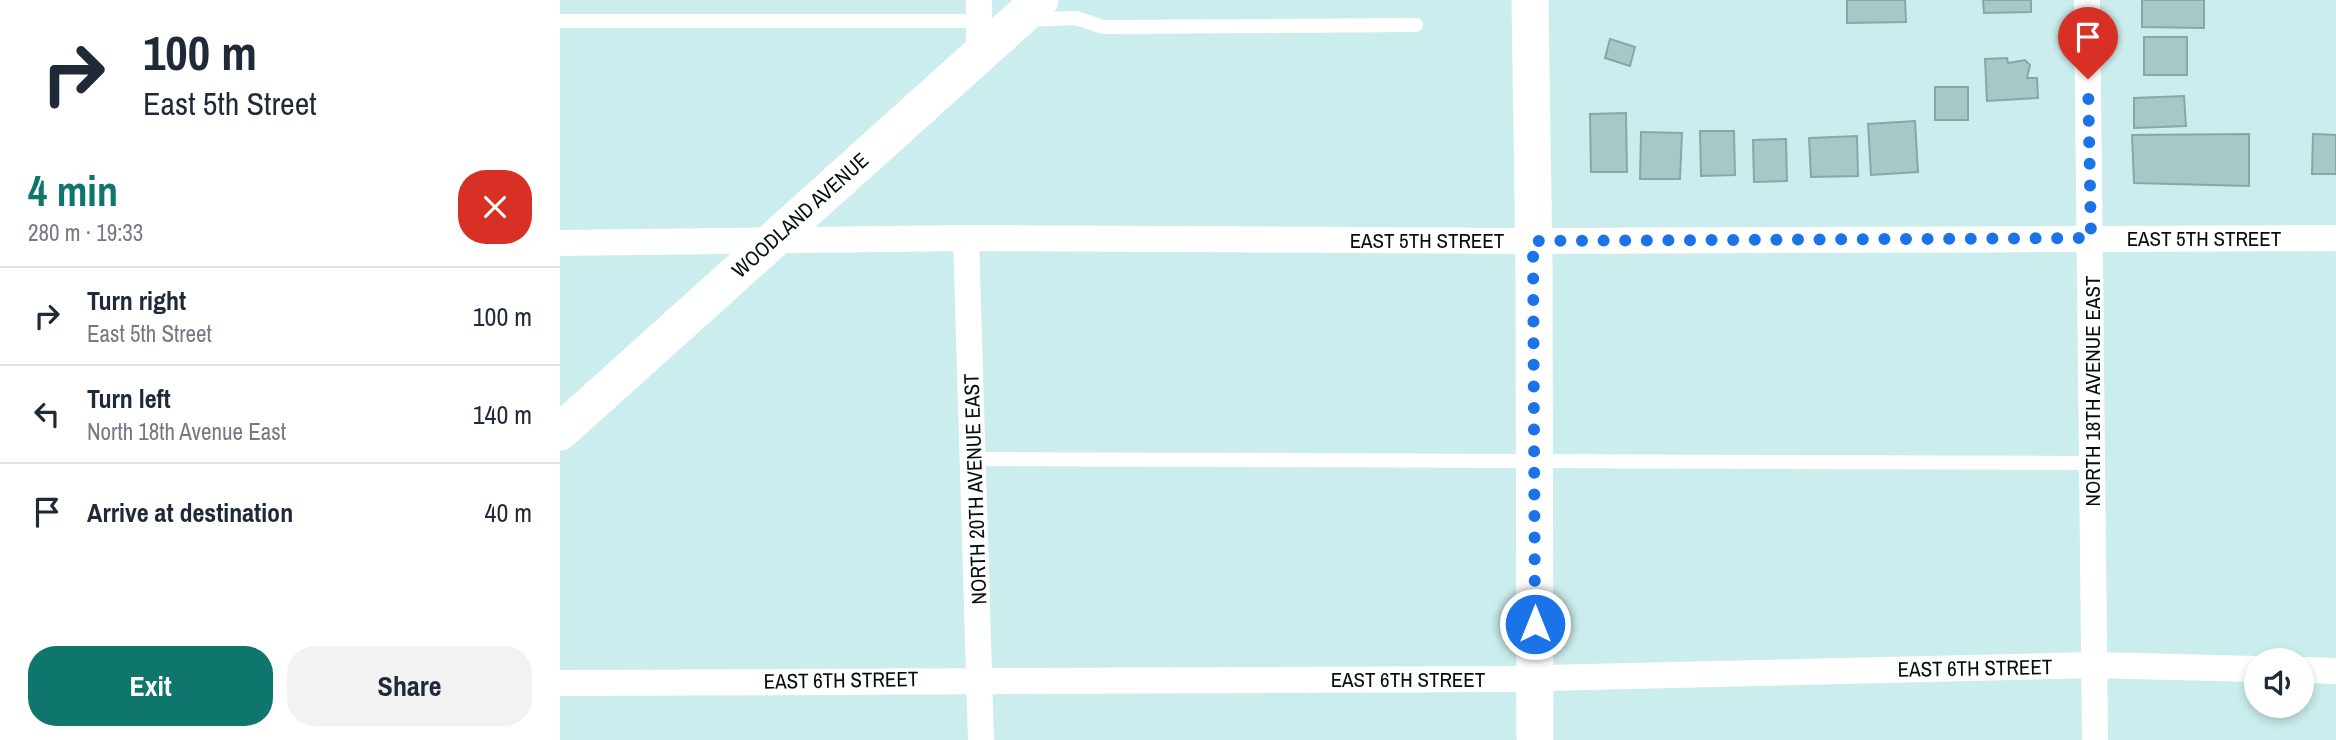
<!DOCTYPE html>
<meta charset="utf-8">
<style>
body{margin:0;font-family:"Archivo Narrow",sans-serif;background:#f2f2f3;color:#1f2937;height:100vh;display:flex;flex-direction:column;font-size:26px;white-space:nowrap}
*{box-sizing:border-box;margin:0}
p{font-size:23px;color:#747a83}
.icon{flex:none;width:38px;height:38px;fill:none;stroke:currentColor;stroke-width:2;stroke-linecap:round;stroke-linejoin:round}
.map{position:relative;flex:1;overflow:hidden}
.details{display:flex;flex-direction:column;background:#fff;width:560px}
.details>*{flex:none}
.hud{background:#fff;color:#1f2937;overflow:hidden}
.fabs{position:absolute;left:1684px;top:648px;display:grid;gap:14px}
.fabs a{display:grid;place-items:center;width:70px;height:70px;border-radius:50%;background:#fff;box-shadow:0 4px 10px #0003;font-size:35px}
.pin{position:absolute;display:grid;place-items:center;width:60px;height:60px;color:#fff;margin:-72px -30px;border-radius:50% 50% 50% 0;rotate:-45deg;box-shadow:0 0 7px #0007}
.pin .icon{rotate:45deg}
.me{position:absolute;width:77px;margin:-38px;rotate:0deg;stroke-linejoin:round;filter:drop-shadow(0 0 5px #0008)}
.turn{display:flex;align-items:center;gap:24px;height:147px;padding:0 28px;font-size:32px}
.turn .icon{width:91px;height:91px;stroke-width:2.5}
.turn b{display:block;font-size:49px;line-height:60px}
.round{display:grid;place-items:center;flex:none;width:74px;height:74px;border-radius:28px;background:#f2f2f3}
.head{display:flex;align-items:center;justify-content:space-between;height:119px;padding:0 28px}
h1{font-size:42px;font-weight:800;line-height:52px;color:#0f766e}
.primary-button{display:flex;gap:14px;margin-top:auto;padding:14px 28px}
.primary-button a{flex:1;height:80px;border-radius:28px;background:#0f766e;color:#fff;font-size:28px;font-weight:800;line-height:80px;text-align:center}
.primary-button a+a{background:#f2f2f3;color:#1f2937}
ul{padding:0;list-style:none}
li{display:flex;align-items:center;gap:21px;height:98px;padding:0 28px;border-top:2px solid #e0e1e3}
li div{flex:1}
li b{display:block;font-size:26px}
li em{font-style:normal}
main{display:flex;flex:1;min-height:0}
.map>svg:first-child{display:block}
.building{fill:#a8c8c8;stroke:#88a7a7;stroke-width:2}
.lines{fill:none;stroke-linecap:round;stroke-linejoin:round}
.lane{stroke:#fff;stroke-width:14}
.street{stroke:#fff;stroke-width:26}
.secondary{stroke:#fff;stroke-width:37}
.route{stroke:#1a73e8;stroke-width:12;stroke-dasharray:0 21.6}
.labels{text-anchor:middle;dominant-baseline:central;stroke-width:7;stroke-linejoin:round;paint-order:stroke}
.street-label{font-size:21px;fill:#040f0f;stroke:#fff}
</style>
<main>
<section class="details">
<div class="hud">
<div class="turn"><svg class="icon" aria-label="right" viewBox="0 0 24 24"><path d="M7 20v-9h11M14 6l5 5-5 5"/></svg><div><b>100 m</b>East 5th Street</div></div>
</div>
<div class="head"><div><h1>4 min</h1><p>280 m · 19:33</p></div><a class="round" style="background:#d93025;color:#fff"><svg class="icon" aria-label="close" viewBox="0 0 24 24"><path d="M6 6l12 12M18 6L6 18"/></svg></a></div>
<ul>
<li><svg class="icon" aria-label="right" viewBox="0 0 24 24"><path d="M7 20v-9h11M14 6l5 5-5 5"/></svg><div><b>Turn right</b><p>East 5th Street</p></div><em>100 m</em></li>
<li><svg class="icon" aria-label="left" viewBox="0 0 24 24"><path d="M17 20v-9H6M10 6l-5 5 5 5"/></svg><div><b>Turn left</b><p>North 18th Avenue East</p></div><em>140 m</em></li>
<li><svg class="icon" aria-label="arrive" viewBox="0 0 24 24"><path d="M6 21V4h12l-3 4 3 4H6"/></svg><div><b>Arrive at destination</b></div><em>40 m</em></li>
</ul>
<div class="primary-button"><a>Exit</a><a>Share</a></div>
</section>
<div class="map">
<svg width="1776" height="740" viewBox="0 0 1776 740">
<rect width="100%" height="100%" fill="#cceded"/>
<g class="building">
<polygon points="1287,0 1345,0 1346,22 1287,23"/>
<polygon points="1423,0 1471,0 1471,12 1424,13"/>
<polygon points="1582,0 1644,0 1644,28 1582,27"/>
<rect x="1584" y="37" width="43" height="38"/>
<polygon points="1050,39 1075,47 1070,66 1045,58"/>
<polygon points="1447,58 1448,63 1465,60 1470,65 1467,78 1477,78 1478,98 1427,101 1425,59"/>
<rect x="1375" y="87" width="33" height="33"/>
<polygon points="1624,96 1626,126 1574,128 1574,98"/>
<polygon points="1066,113 1067,172 1031,172 1030,114"/>
<polygon points="1355,121 1358,172 1311,175 1308,124"/>
<polygon points="1140,131 1174,131 1175,175 1141,176"/>
<polygon points="1081,132 1122,133 1120,179 1080,179"/>
<polygon points="1689,134 1689,186 1574,183 1572,135"/>
<polygon points="1753,134 1776,135 1776,174 1752,174"/>
<polygon points="1297,136 1298,176 1251,177 1249,138"/>
<polygon points="1226,139 1227,181 1194,182 1193,140"/>
</g>
<g class="lines">
<g class="lane">
<polyline points="467,20 516,18 543,27 856,25"/>
<polyline points="0,21 422,21"/>
<polyline points="414,459 1532,463"/>
</g>
<g class="street">
<polyline points="419,0 419,58"/>
<polyline points="1527,0 1535,740"/>
<polyline points="406,238 421,740"/>
<polyline points="0,243 406,238 973,241 1776,238"/>
<polyline points="1741,670 1776,671"/>
<polyline points="0,683 947,679 1533,665 1696,669"/>
</g>
<g class="secondary">
<polyline points="970,0 974,266 975,740"/>
<polyline points="0,432 480,0"/>
</g>
</g>
<g class="lines">
<polyline class="route" points="975,624 973,241 1531,238 1528,79"/>
</g>
<g class="labels">
<g class="street-label">
<text transform="translate(240 215) rotate(-42)">WOODLAND AVENUE</text>
<text x="1644" y="238">EAST 5TH STREET</text>
<text x="867" y="240">EAST 5TH STREET</text>
<text transform="translate(1532 391) rotate(-90)">NORTH 18TH AVENUE EAST</text>
<text transform="translate(415 489) rotate(-92)">NORTH 20TH AVENUE EAST</text>
<text transform="translate(1415 668) rotate(-1)">EAST 6TH STREET</text>
<text x="848" y="679">EAST 6TH STREET</text>
<text transform="translate(281 680) rotate(-1)">EAST 6TH STREET</text>
</g>
</g>
</svg>
<div class="fabs">
<a><svg class="icon" aria-label="sound" viewBox="0 0 24 24"><path d="M4 9h4l5-4v14l-5-4H4zM17 9q2 3 0 6"/></svg></a>
</div>
<div class="pin" style="left:1528px;top:79px;background:#d93025"><svg class="icon" aria-label="arrive" viewBox="0 0 24 24"><path d="M6 21V4h12l-3 4 3 4H6"/></svg></div>
<svg class="me" style="left:975px;top:624px" viewBox="-20 -20 40 40"><circle r="17" fill="#1a73e8" stroke="#fff" stroke-width="3"/><path d="M0-11L8 9 0 5-8 9z" fill="#fff"/></svg>
</div>
</main>
